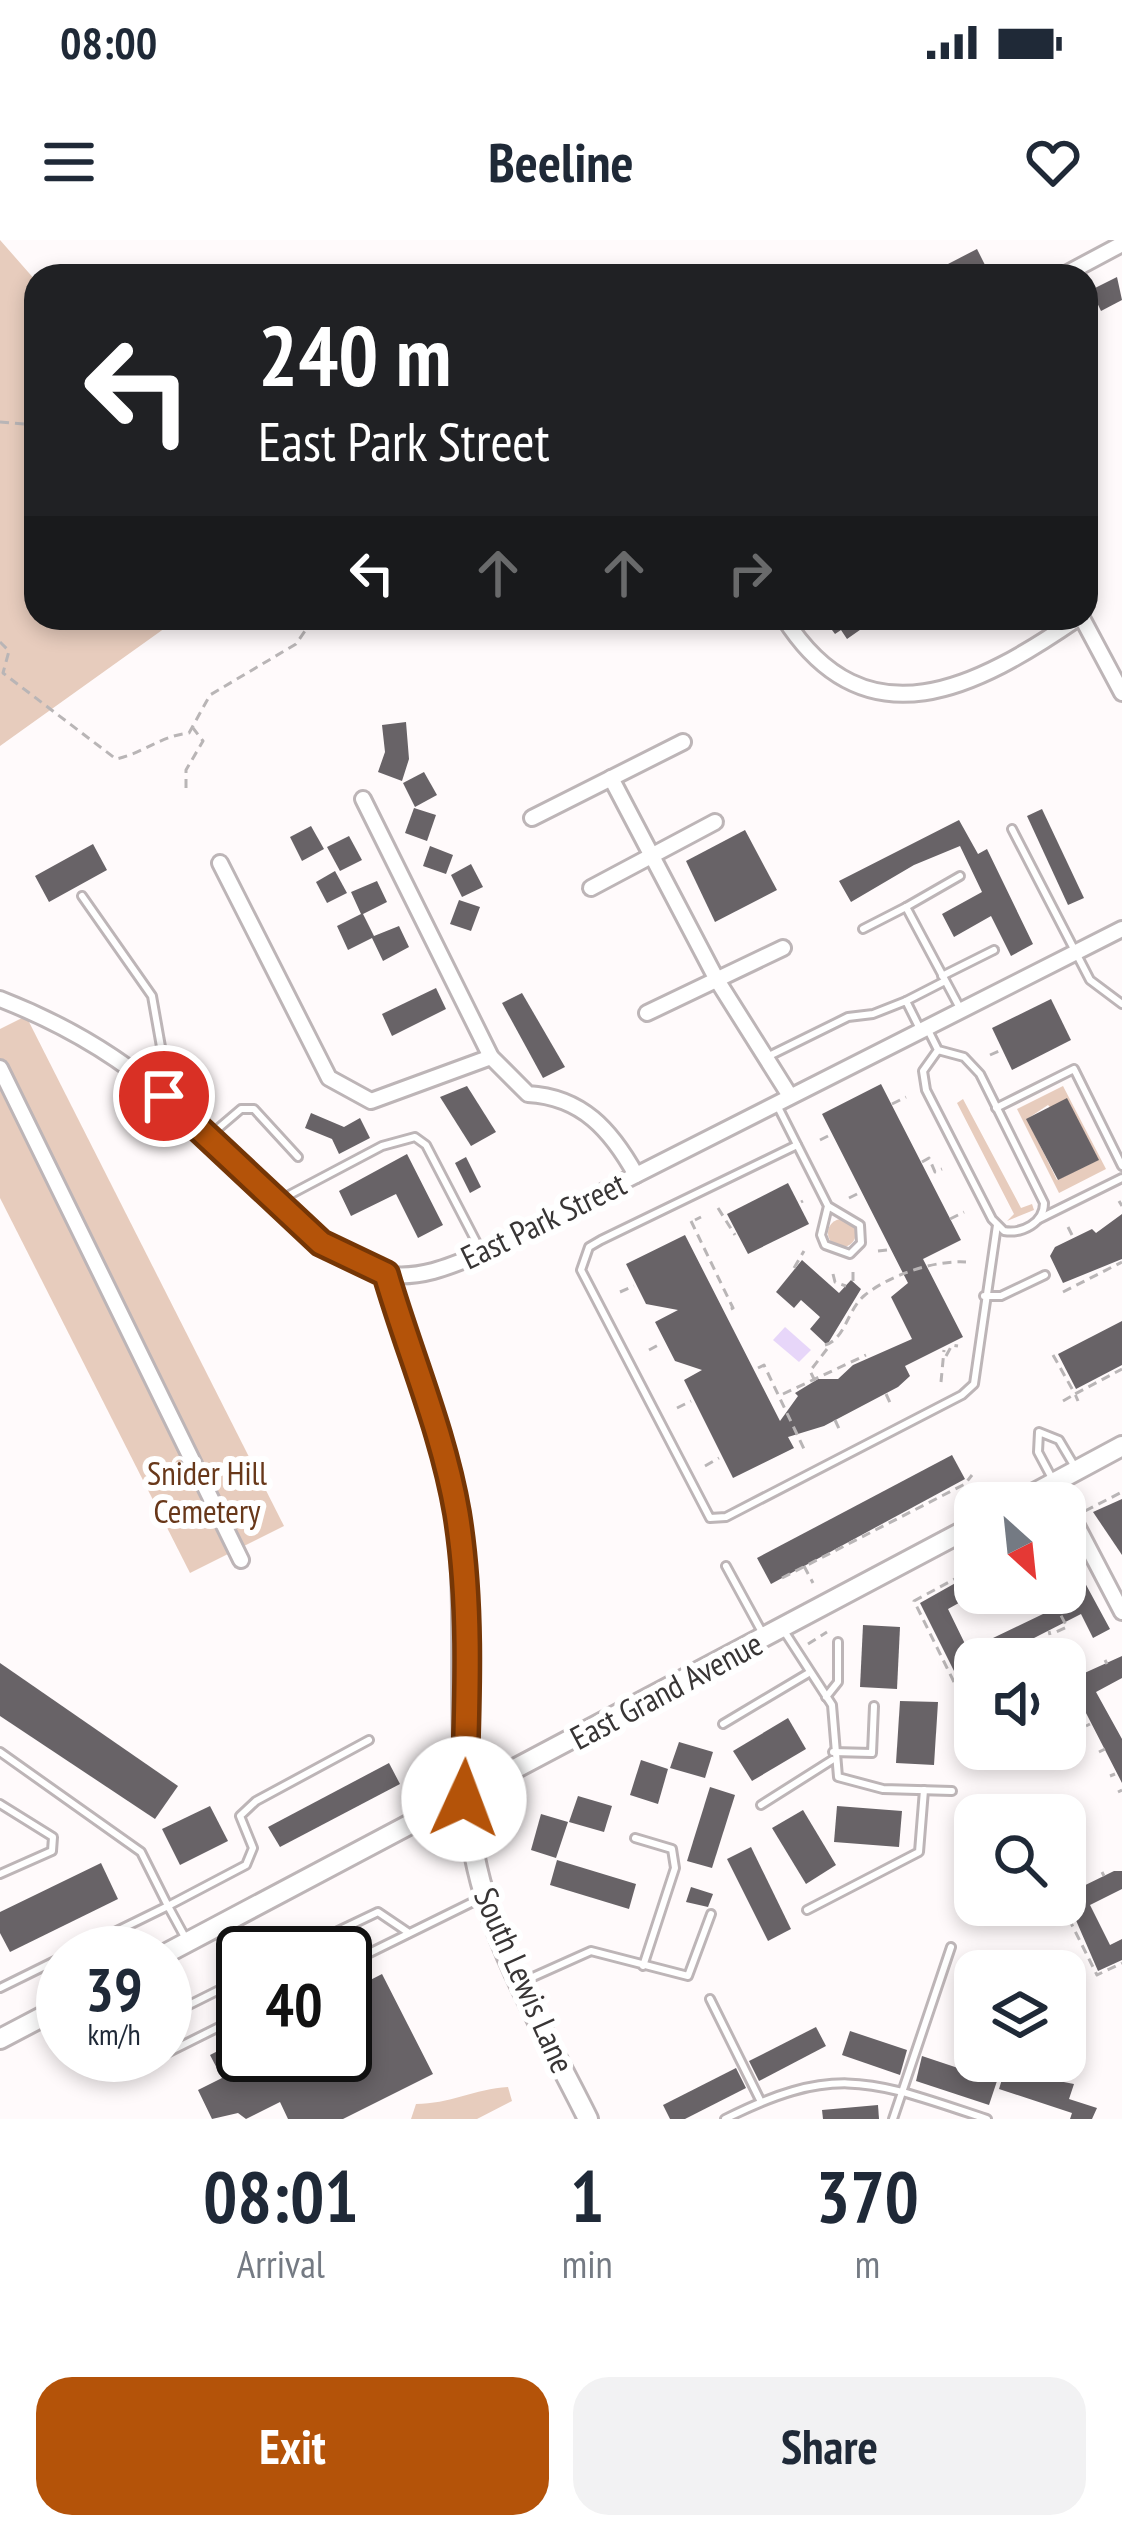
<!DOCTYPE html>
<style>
body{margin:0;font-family:"PT Sans Narrow",sans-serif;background:#f2f2f3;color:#1f2937;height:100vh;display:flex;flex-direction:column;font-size:45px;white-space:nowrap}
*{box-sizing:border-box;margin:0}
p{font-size:39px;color:#747a83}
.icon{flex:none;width:66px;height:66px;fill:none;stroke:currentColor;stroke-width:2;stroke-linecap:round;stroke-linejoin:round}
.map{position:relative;height:1879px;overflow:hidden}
.details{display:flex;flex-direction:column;background:#fff;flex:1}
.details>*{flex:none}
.hud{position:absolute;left:24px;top:24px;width:1074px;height:366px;border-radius:36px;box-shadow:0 6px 18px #0003;background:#202124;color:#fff;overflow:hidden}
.needle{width:78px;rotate:153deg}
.fabs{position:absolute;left:954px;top:1242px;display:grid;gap:24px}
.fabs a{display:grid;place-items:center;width:132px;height:132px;border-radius:24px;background:#fff;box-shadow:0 6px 18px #0003;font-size:60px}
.speed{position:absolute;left:36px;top:1686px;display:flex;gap:24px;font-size:60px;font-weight:700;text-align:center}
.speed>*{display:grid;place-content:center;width:156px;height:156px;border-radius:50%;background:#fff;box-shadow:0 6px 18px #0003;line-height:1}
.speed small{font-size:30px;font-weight:400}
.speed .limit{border:6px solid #111;border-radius:18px;background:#fff;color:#111}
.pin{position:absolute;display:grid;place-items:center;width:102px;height:102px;color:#fff;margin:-51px;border:6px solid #fff;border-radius:50%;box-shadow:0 3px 12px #0007}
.me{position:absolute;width:132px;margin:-66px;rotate:2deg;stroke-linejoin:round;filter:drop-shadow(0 0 9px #0008)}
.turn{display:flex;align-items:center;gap:42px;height:252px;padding:0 36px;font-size:54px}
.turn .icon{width:156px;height:156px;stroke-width:2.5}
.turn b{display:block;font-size:84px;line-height:102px}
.lanes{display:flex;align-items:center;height:114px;padding:0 36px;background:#0003;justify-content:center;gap:60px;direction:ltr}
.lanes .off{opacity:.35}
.eta{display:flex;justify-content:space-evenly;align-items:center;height:204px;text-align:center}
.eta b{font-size:72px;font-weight:700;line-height:84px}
.button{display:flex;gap:24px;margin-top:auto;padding:24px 36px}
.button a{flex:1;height:138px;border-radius:36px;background:#b45309;color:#fff;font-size:48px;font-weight:700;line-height:138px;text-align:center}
.button a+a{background:#f2f2f3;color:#1f2937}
.status{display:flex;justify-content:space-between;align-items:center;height:84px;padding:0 60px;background:#fff;direction:ltr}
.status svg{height:33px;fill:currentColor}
header{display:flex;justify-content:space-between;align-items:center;height:156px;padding:0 36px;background:#fff;font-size:54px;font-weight:700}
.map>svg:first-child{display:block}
.green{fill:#e7ccbd;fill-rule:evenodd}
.water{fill:#e7d6f9}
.building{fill:#686367}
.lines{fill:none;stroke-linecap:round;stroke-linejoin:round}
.lane-casing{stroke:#bdb5b7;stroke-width:12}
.street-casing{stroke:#bdb5b7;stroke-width:20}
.secondary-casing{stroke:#bdb5b7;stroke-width:24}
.path{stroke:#b9b5b6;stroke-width:3;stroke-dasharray:9 6;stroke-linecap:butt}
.lane{stroke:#fff;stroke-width:6}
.street{stroke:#fff;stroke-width:14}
.secondary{stroke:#fff;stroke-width:18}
.route-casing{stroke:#753606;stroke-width:30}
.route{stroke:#b45309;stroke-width:21}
.labels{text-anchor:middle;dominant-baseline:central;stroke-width:12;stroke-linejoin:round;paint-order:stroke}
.street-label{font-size:33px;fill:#383535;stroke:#fff}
.park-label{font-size:33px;fill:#68381a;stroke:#fff}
</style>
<div class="status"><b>08:00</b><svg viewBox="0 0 49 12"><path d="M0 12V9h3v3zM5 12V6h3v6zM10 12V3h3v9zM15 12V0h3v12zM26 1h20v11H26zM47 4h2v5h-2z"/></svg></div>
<header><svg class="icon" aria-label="menu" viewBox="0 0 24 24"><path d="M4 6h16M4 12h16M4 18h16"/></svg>Beeline<svg class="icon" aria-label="heart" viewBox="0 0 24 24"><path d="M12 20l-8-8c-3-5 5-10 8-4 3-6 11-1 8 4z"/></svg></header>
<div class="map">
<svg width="1122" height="1879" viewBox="0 0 1122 1879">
<rect width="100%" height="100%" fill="#fffafb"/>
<g class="green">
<polygon points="0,0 36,41 36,378 179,378 0,506"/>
<polygon points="26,776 284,1286 190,1333 0,958 0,789"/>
<path d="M1063,846L1106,929L1059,953L1017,869ZM1048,865L1098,920L1057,940L1027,879Z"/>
<polygon points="963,859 1021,968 1032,964 1034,970 1007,981 1014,974 957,863"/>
<circle cx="842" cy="993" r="14"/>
<path d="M508,1847L512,1861L477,1879H411L416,1864C449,1864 475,1849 508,1847Z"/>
</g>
<polygon class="water" points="785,1087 811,1110 799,1122 773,1100"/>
<g class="building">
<polygon points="977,9 988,31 954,36 948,24"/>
<polygon points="1117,37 1122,60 1101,71 1091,50"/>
<polygon points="823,378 877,378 847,399 841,390 835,394"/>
<polygon points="406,482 409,519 402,541 378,532 385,512 382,485"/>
<polygon points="424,532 437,555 415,567 403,543"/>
<polygon points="414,568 436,575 427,601 405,593"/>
<polygon points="1042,569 1084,658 1068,665 1027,576"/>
<polygon points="959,580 978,614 987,609 1033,704 1011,716 991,676 954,697 942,674 982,652 960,606 914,625 851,662 839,641"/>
<polygon points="311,586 324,609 302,621 290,597"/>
<polygon points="745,590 777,650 715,682 686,621"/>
<polygon points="349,596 362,620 340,631 327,607"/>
<polygon points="93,604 107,630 49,662 35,636"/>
<polygon points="430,606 453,615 446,634 423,626"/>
<polygon points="471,624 483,647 462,657 451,635"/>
<polygon points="335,631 347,653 327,663 316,642"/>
<polygon points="377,641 387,662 363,674 374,696 399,686 409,707 383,721 372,698 348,710 337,686 361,674 351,652"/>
<polygon points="459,660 480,667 471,691 450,684"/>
<polygon points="436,748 446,769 392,796 382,774"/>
<polygon points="522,753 565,827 543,838 502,763"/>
<polygon points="1051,759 1071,800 1012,830 992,788"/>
<polygon points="881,844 961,1000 923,1019 963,1097 905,1126 910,1136 898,1147 824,1186 788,1197 794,1208 733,1238 684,1140 702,1130 675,1121 655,1082 678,1070 646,1064 626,1024 685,995 780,1181 798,1156 795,1153 818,1139 838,1139 853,1125 912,1099 891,1057 908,1043 822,874"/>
<polygon points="467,846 496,892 471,906 440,857"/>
<polygon points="1067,858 1099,920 1058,940 1026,879"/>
<polygon points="311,873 344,887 360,878 370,898 339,914 332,899 305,888"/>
<polygon points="407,914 443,985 418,998 396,954 351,976 339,951"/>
<polygon points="466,917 481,947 470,953 455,923"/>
<polygon points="788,943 809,984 748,1014 727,974"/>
<polygon points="1122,974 1122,1019 1063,1043 1050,1016 1055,1007 1092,989 1096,993"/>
<polygon points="802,1020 839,1053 851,1040 861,1049 827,1105 810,1089 820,1077 801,1060 794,1068 776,1052"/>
<polygon points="1122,1081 1122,1125 1076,1149 1058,1114"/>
<polygon points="952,1215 965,1239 771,1344 757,1318"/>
<polygon points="1122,1259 1122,1315 1093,1272"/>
<polygon points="1065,1306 1110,1389 1093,1398 1081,1374 993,1419 968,1419 972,1427 956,1435 920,1363 975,1332 975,1354 948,1369 968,1410 1070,1361"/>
<polygon points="863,1385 900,1387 897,1449 860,1447"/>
<polygon points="1122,1416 1122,1438 1096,1452 1122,1499 1122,1543 1069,1440"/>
<polygon points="0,1423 178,1546 155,1579 0,1476"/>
<polygon points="900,1461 938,1462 934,1525 896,1523"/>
<polygon points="788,1478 806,1509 752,1541 733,1511"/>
<polygon points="679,1502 713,1512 705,1538 670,1528"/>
<polygon points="641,1520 668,1529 658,1564 630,1555"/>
<polygon points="389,1523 400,1544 280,1607 268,1587"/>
<polygon points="710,1547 735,1555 712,1628 687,1621"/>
<polygon points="578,1556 612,1566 604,1592 569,1582"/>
<polygon points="210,1566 228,1601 180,1625 162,1589"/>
<polygon points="837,1566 902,1571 899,1607 834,1602"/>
<polygon points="803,1570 836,1625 806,1644 772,1588"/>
<polygon points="541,1574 568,1582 556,1618 531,1610"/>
<polygon points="751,1607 791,1689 768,1701 727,1619"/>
<polygon points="557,1620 636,1644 629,1669 550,1645"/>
<polygon points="101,1623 118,1659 10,1712 0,1693 0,1672"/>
<polygon points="1114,1631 1122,1631 1122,1649 1090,1665 1110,1705 1122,1699 1122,1720 1098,1731 1065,1655"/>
<polygon points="691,1647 713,1654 708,1667 686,1662"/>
<polygon points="382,1734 433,1834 343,1879 288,1879 280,1862 246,1879 238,1873 212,1879 198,1850 222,1838 210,1815 243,1798 243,1815 345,1815 345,1753"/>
<polygon points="816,1787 826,1806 759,1841 749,1821"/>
<polygon points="850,1791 907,1810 900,1835 842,1815"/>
<polygon points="922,1816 997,1841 989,1865 916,1841"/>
<polygon points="1007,1823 1029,1830 1028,1835 1074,1844 1069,1859 1097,1868 1092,1879 1070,1879 1072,1873 999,1849"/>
<polygon points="736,1828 746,1848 685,1879 670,1879 663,1865"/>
<polygon points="878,1865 879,1879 823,1879 822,1870"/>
</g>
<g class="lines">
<g class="lane-casing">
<g id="lane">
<polyline points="1012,589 1090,740 1122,764"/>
<polyline points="82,656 152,756 166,835 158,849"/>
<polyline points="906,667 960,636"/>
<polyline points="863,689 906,667 961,770"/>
<polyline points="942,736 994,710"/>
<polyline points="906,761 945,741"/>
<path d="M928,790L938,810L964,817L980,834L1044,963C1044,983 1022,994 1004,991L992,979L926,850L923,831L938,810"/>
<polyline points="769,816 848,777 873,774 906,761 919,787"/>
<polyline points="778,867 828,966 821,995 825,1005 850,1014 861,1003 860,985 828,966"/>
<polyline points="996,868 1074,829 1122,926"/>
<polyline points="207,898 241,869 254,869 298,917"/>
<polyline points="797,905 601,1000 589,1007 581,1030 710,1278 726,1277 962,1155 974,1144 997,985"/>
<polyline points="276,962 382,906 415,897 426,905 482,1013"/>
<polyline points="1039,979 1122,938"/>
<polyline points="984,1056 1001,1056 1045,1035"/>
<polyline points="1054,1242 1038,1212 1039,1192 1059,1200 1075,1227"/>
<polyline points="726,1326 763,1394"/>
<polyline points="784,1391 832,1465 838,1537 883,1549 952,1551"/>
<polyline points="826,1457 838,1442 838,1402"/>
<polyline points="723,1484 807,1434"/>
<polyline points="0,1512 141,1612 168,1666 246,1625 253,1608 240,1576 256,1561 369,1500"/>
<polyline points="833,1512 872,1513 874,1466"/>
<polyline points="0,1564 53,1597 52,1611 0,1634"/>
<polyline points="761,1565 832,1520"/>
<polyline points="635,1598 672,1609 675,1628 643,1726"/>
<polyline points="807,1670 919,1612 924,1550"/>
<polyline points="230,1684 245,1713"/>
<polyline points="72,1713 168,1666 186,1699"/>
<polyline points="292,1713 378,1672 409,1693"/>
<polyline points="345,1725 481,1658"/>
<polyline points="524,1741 591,1711 688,1736 711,1674"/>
<polyline points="0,1748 63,1717"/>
<polyline points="710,1759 761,1862"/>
<polyline points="165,1777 243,1738"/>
<polyline points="165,1814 243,1775"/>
<polyline points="118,1815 131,1830 162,1815"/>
<path d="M725,1879C838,1822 874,1842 987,1879"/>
<polyline points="893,1879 951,1707"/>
</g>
</g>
<g class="street-casing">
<g id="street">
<polyline points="1062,36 1122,4"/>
<path d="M784,378C866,507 978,447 1078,378"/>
<polyline points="1082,378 1122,453"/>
<polyline points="611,538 717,740 790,856"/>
<path d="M363,559L491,817L528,854C582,857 611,890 636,935"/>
<polyline points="532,578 683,502"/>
<polyline points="220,623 329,838 371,861 491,817"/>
<polyline points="591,648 715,582"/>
<path d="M0,759C59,782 117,815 165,857C225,909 306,1018 385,1034C419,1040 451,1026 482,1013L1122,689"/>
<polyline points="647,773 783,708"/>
<polyline points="0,828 241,1320"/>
<polyline points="1054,1242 1122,1372"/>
</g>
</g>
<g class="secondary-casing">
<g id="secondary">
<path d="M386,1034C409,1113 449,1199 457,1280C471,1404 448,1534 484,1654C507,1732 552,1806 588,1879"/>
<polyline points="1016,1263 1122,1206"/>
<polyline points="165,1714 975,1285"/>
<polyline points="0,1799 63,1766"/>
</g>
</g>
<g class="path">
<polyline points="0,182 36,185"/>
<path d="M0,402L9,411L3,433L116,519C144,513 160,496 189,493L210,455L296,404L314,378"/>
<polyline points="186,548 186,530 203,501 193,488"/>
<polyline points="990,815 999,811"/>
<polyline points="892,864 906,857"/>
<polyline points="820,900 830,895"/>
<polyline points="922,922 929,918 935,932 942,929"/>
<polyline points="849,958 859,953"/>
<polyline points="1119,961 1122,966"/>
<polyline points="801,962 803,961"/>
<polyline points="718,968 735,995"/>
<polyline points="950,979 964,972"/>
<polyline points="695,980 701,977"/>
<polyline points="691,981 733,1068 729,1070"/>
<polyline points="1068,987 1072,995"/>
<polyline points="878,1011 888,1010"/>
<polyline points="794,1028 804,1011"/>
<polyline points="853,1032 853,1042"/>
<polyline points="833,1034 835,1042 846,1046"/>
<polyline points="620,1052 634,1046"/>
<polyline points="1063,1052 1122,1022"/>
<path d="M825,1105C846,1099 847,1069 865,1055C890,1035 934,1020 966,1022"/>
<polyline points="649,1110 662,1103"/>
<polyline points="1053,1115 1075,1154 1122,1129"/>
<polyline points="946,1116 952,1105 958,1106"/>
<polyline points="758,1128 764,1125 805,1211"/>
<polyline points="815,1141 810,1131 827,1109"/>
<polyline points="941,1142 944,1110"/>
<polyline points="783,1154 866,1115"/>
<polyline points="886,1154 892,1167"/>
<polyline points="1063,1161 1075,1154 1078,1161"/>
<polyline points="677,1168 691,1161"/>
<polyline points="835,1180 841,1193"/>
<polyline points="705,1226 719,1218"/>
<polyline points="1085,1271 1122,1252"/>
<polyline points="804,1326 813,1343"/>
<polyline points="782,1338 965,1244 972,1235"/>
<polyline points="1042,1353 1056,1366 1067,1387 1054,1393"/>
<polyline points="1049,1391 1050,1395"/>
<polyline points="1023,1402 1026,1407"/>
<polyline points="808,1404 827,1392"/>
<polyline points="999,1416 1000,1419"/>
<polyline points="1105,1420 1107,1424"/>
<polyline points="1080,1431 1082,1434"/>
<polyline points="954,1442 914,1361 975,1328"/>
<polyline points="1086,1486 1090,1484"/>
<polyline points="1099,1512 1105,1509"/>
<polyline points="1110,1536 1115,1534"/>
<polyline points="1118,1552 1122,1550"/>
<polyline points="1102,1632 1104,1636"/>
<polyline points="1062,1665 1097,1735 1122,1723"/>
</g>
<use href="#lane" class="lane"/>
<use href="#street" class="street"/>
<use href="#secondary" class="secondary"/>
</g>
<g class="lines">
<g class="route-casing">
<path id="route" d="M164,856L321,1003L386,1034C409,1113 443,1191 457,1273C472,1365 467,1465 464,1559"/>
</g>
<use href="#route" class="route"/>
</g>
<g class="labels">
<g class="street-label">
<text transform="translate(543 980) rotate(-26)">East Park Street</text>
<text transform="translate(666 1450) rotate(-28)">East Grand Avenue</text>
<text transform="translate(525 1740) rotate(66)">South Lewis Lane</text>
</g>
<g class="park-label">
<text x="207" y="1232">Snider Hill<tspan x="207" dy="38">Cemetery</tspan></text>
</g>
</g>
</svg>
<div class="fabs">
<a><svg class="needle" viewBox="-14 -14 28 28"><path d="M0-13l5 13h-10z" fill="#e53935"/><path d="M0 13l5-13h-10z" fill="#747a83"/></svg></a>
<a><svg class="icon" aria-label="sound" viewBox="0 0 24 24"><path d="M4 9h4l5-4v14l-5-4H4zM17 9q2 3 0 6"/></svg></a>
<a><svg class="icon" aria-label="search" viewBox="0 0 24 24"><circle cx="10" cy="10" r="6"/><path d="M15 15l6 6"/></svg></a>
<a><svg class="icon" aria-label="layers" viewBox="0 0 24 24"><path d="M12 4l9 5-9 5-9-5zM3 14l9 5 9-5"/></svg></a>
</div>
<div class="speed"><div>39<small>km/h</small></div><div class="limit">40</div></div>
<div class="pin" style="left:164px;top:856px;background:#d93025"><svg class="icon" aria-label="arrive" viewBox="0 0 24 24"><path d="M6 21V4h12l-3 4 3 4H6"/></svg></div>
<svg class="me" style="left:464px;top:1559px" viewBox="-20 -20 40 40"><circle r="19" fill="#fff"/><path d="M0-13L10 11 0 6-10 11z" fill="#b45309"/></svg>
<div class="hud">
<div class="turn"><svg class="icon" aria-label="left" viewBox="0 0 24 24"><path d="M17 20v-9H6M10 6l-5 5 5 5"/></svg><div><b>240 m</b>East Park Street</div></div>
<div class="lanes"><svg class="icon" aria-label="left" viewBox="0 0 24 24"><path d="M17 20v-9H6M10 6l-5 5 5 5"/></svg><svg class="icon off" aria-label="ahead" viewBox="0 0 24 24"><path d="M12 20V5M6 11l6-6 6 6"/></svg><svg class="icon off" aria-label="ahead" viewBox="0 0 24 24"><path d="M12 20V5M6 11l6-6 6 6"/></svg><svg class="icon off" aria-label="right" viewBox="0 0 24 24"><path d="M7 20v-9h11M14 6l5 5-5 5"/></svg></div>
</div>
</div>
<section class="details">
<div class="eta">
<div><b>08:01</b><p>Arrival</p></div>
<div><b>1</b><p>min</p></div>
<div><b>370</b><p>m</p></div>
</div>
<div class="button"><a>Exit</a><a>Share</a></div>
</section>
